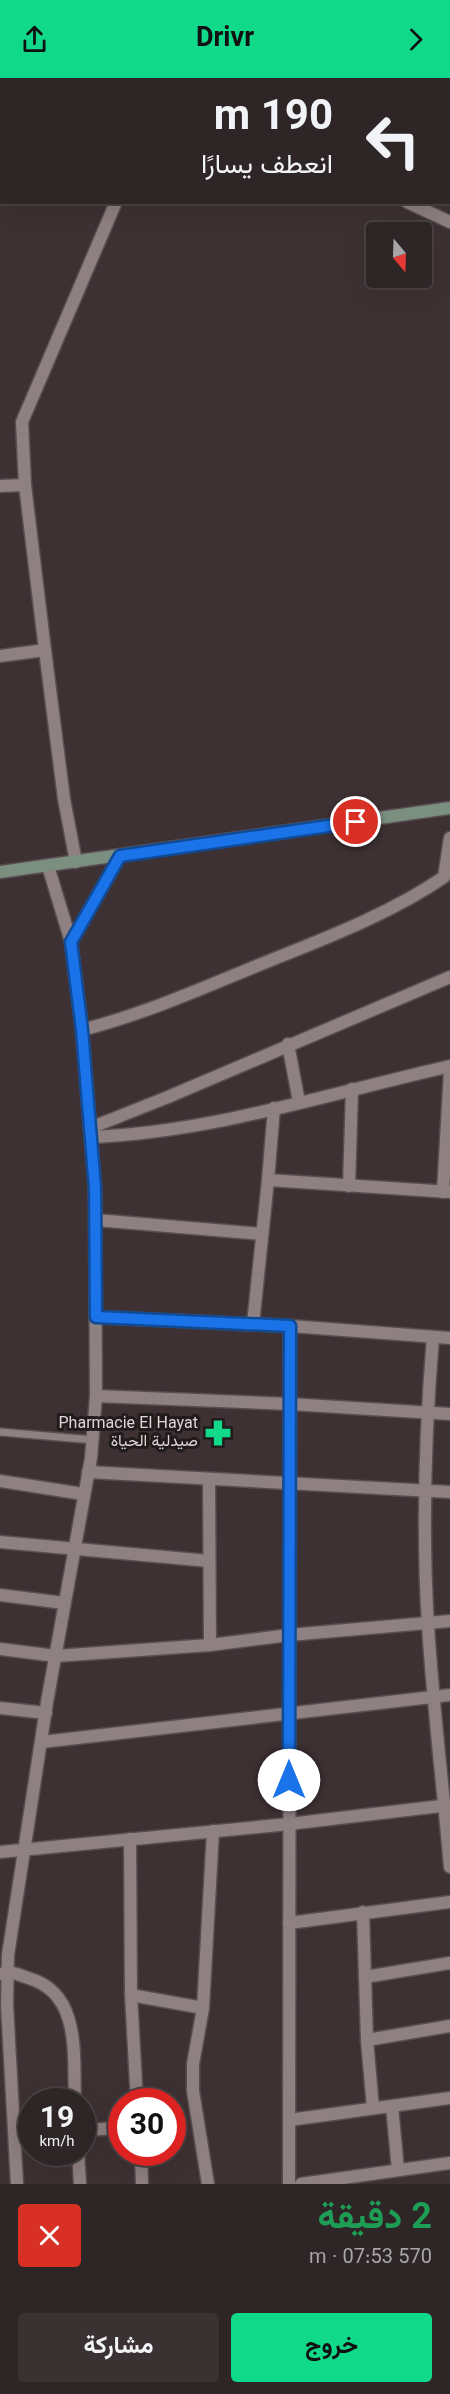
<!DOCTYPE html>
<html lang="ar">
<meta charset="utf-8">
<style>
body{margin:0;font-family:Georgia,Vazirmatn,serif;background:#3a3132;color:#f1f3f6;direction:rtl;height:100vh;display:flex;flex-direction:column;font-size:22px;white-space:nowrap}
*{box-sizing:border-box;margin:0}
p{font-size:20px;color:#a7a5a7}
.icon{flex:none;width:33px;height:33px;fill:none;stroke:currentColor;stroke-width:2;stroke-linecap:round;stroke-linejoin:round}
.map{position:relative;height:2106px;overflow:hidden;direction:ltr}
.side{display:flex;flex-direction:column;background:#2e2526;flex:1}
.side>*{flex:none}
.hud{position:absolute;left:0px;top:0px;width:450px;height:126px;box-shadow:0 6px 24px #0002,0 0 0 2px #494243;direction:rtl;background:#2e2526;color:#f1f3f6;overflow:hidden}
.needle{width:39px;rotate:161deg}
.fabs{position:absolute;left:366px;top:144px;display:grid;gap:12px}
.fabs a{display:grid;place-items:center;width:66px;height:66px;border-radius:6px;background:#2e2526;box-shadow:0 6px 24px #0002,0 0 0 2px #494243;font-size:30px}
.speed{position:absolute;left:18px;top:2010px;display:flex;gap:12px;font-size:30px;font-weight:700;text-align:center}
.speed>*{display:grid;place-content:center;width:78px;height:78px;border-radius:50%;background:#2e2526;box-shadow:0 6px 24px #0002,0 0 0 2px #494243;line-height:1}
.speed small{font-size:15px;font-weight:400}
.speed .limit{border:9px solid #d22;background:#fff;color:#111}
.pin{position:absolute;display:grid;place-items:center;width:51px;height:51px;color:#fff;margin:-26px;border:3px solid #fff;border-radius:50%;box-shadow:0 2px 6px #0007}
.me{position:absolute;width:66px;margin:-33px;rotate:0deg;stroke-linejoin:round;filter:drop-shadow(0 0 4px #0008)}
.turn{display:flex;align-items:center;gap:21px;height:126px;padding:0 18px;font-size:27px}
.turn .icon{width:78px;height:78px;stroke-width:2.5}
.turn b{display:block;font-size:42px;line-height:51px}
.round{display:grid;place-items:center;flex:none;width:63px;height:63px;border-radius:6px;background:#3a3132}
.summary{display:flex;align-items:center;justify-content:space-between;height:102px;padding:0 18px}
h1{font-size:36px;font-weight:700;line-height:45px;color:#1e9e55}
.primary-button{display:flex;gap:12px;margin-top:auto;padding:12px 18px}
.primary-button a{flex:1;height:69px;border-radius:6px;background:#11d98a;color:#111;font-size:24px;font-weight:700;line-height:69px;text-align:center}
.primary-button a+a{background:#3a3132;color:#f1f3f6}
header{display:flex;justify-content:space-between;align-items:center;height:78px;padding:0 18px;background:#11d98a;color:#111;font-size:27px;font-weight:700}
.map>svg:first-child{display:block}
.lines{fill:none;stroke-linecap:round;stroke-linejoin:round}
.service-casing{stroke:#584e50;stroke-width:10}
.minor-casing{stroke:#584e50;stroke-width:15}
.tertiary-casing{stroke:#584e50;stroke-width:15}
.secondary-casing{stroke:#584e50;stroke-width:15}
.service{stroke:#8f8082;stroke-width:7}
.minor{stroke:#8f8082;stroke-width:12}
.tertiary{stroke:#8f8082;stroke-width:12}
.secondary{stroke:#7a8f80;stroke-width:12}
.route-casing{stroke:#114b97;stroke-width:15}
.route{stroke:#1a73e8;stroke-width:10}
.labels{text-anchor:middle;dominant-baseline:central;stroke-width:6;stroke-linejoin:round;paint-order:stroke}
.poi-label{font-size:16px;fill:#ded6d7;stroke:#211b1c;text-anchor:end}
</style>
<header><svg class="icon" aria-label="forward" viewBox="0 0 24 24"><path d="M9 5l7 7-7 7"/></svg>Drivr<svg class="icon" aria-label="share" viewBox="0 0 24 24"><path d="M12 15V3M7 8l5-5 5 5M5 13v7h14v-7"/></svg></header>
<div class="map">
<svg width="450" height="2106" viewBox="0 0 450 2106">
<rect width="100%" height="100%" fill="#3e3133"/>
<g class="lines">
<g class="service-casing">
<polyline id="service" points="0,1354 94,1362"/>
</g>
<g class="minor-casing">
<g id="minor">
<polyline points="421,0 424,2"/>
<polyline points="448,13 450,14"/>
<polyline points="0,408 25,407"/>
<polyline points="0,578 45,572"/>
<polyline points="76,784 64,721 45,572 25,407 22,344 116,124"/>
<polyline points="71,864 120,778"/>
<path d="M82,952C143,936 196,913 254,889C318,863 387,838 444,799L450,760"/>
<polyline points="288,966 299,1024"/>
<polyline points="90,1050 168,1019 450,899"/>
<path d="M91,1059C213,1054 331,1015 450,988"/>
<polyline points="268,1102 274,1030"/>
<polyline points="349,1108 352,1011"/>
<polyline points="443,1114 450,993"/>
<polyline points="96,1142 262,1156"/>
<polyline points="96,1239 290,1248 450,1260"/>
<polyline points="253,1246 268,1102 450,1114"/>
<path d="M433,1259C425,1355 422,1451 428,1547C433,1628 443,1708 450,1789"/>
<polyline points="96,1318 290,1326 450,1336"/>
<polyline points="88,1394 450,1414"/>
<polyline points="209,1402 210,1567"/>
<polyline points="0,1403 83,1416"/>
<polyline points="0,1464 209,1483"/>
<polyline points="0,1517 64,1525"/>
<polyline points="0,1571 56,1578 210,1567 289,1557 450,1543"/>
<polyline points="0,1630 46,1635"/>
<polyline points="42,1664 450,1617"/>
<polyline points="130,1761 131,1917 137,2024"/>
<polyline points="0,1774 289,1746 450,1727"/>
<polyline points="363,1834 367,1962 373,2030"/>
<polyline points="289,1845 450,1824"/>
<path d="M1,1896C10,1892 19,1897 28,1900C82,1915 73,1978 75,2024"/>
<polyline points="365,1899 450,1885"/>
<polyline points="131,1917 203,1930"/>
<polyline points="367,1962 450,1948"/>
<polyline points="392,2028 398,2092"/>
<polyline points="289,2042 450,2020"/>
<polyline points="82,2052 122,2050"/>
<polyline points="15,2060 32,2058"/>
<polyline points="78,2074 80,2106"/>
<polyline points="141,2074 142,2106"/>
<polyline points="17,2106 7,1927 8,1877 47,1624 91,1380 96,1318 95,1110 82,952 71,864 48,788"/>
<polyline points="208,2106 193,2013 193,1986 203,1930 213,1753"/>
<polyline points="289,2106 290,1248"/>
<polyline points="301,2106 450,2085"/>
</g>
</g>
<g class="tertiary-casing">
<g id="tertiary">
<polyline points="124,0 127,2"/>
<polyline points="216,0 218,2"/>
<polyline points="448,111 450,111"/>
<polyline points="407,124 450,144"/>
</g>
</g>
<g class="secondary-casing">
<polyline id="secondary" points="0,794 450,730"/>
</g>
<use href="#service" class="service"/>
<use href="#minor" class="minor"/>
<use href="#tertiary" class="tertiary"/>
<use href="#secondary" class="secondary"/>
</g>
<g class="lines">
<g class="route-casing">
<polyline id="route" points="289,1702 290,1248 96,1239 95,1110 82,952 71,864 120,778 356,744"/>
</g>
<use href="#route" class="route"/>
</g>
<defs>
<g id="pharmacy-bare" transform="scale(2.07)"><path d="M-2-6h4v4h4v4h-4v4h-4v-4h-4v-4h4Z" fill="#11d98a" stroke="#211b1c" stroke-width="2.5" paint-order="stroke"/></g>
</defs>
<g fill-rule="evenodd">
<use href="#pharmacy-bare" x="218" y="1355"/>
</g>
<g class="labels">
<g class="poi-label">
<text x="198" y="1346">Pharmacie El Hayat<tspan x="198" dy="18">صيدلية الحياة</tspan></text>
</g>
</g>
</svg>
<div class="fabs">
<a><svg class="needle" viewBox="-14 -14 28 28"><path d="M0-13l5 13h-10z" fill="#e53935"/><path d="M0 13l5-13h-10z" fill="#a7a5a7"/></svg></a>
</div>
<div class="speed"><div>19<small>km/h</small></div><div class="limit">30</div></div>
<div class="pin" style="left:356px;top:744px;background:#d93025"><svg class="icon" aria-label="arrive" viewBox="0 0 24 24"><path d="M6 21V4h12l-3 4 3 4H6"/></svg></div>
<svg class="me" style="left:289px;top:1702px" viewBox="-20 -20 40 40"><circle r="19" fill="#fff"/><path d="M0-13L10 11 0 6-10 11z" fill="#1a73e8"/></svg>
<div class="hud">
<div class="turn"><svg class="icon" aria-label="left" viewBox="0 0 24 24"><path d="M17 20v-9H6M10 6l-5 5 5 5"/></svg><div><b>190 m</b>انعطف يسارًا</div></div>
</div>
</div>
<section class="side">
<div class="summary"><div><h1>2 دقيقة</h1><p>570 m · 07:53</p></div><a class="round" style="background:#d93025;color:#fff"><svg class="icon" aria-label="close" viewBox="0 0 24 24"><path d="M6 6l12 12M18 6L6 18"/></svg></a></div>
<div class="primary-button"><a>خروج</a><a>مشاركة</a></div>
</section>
